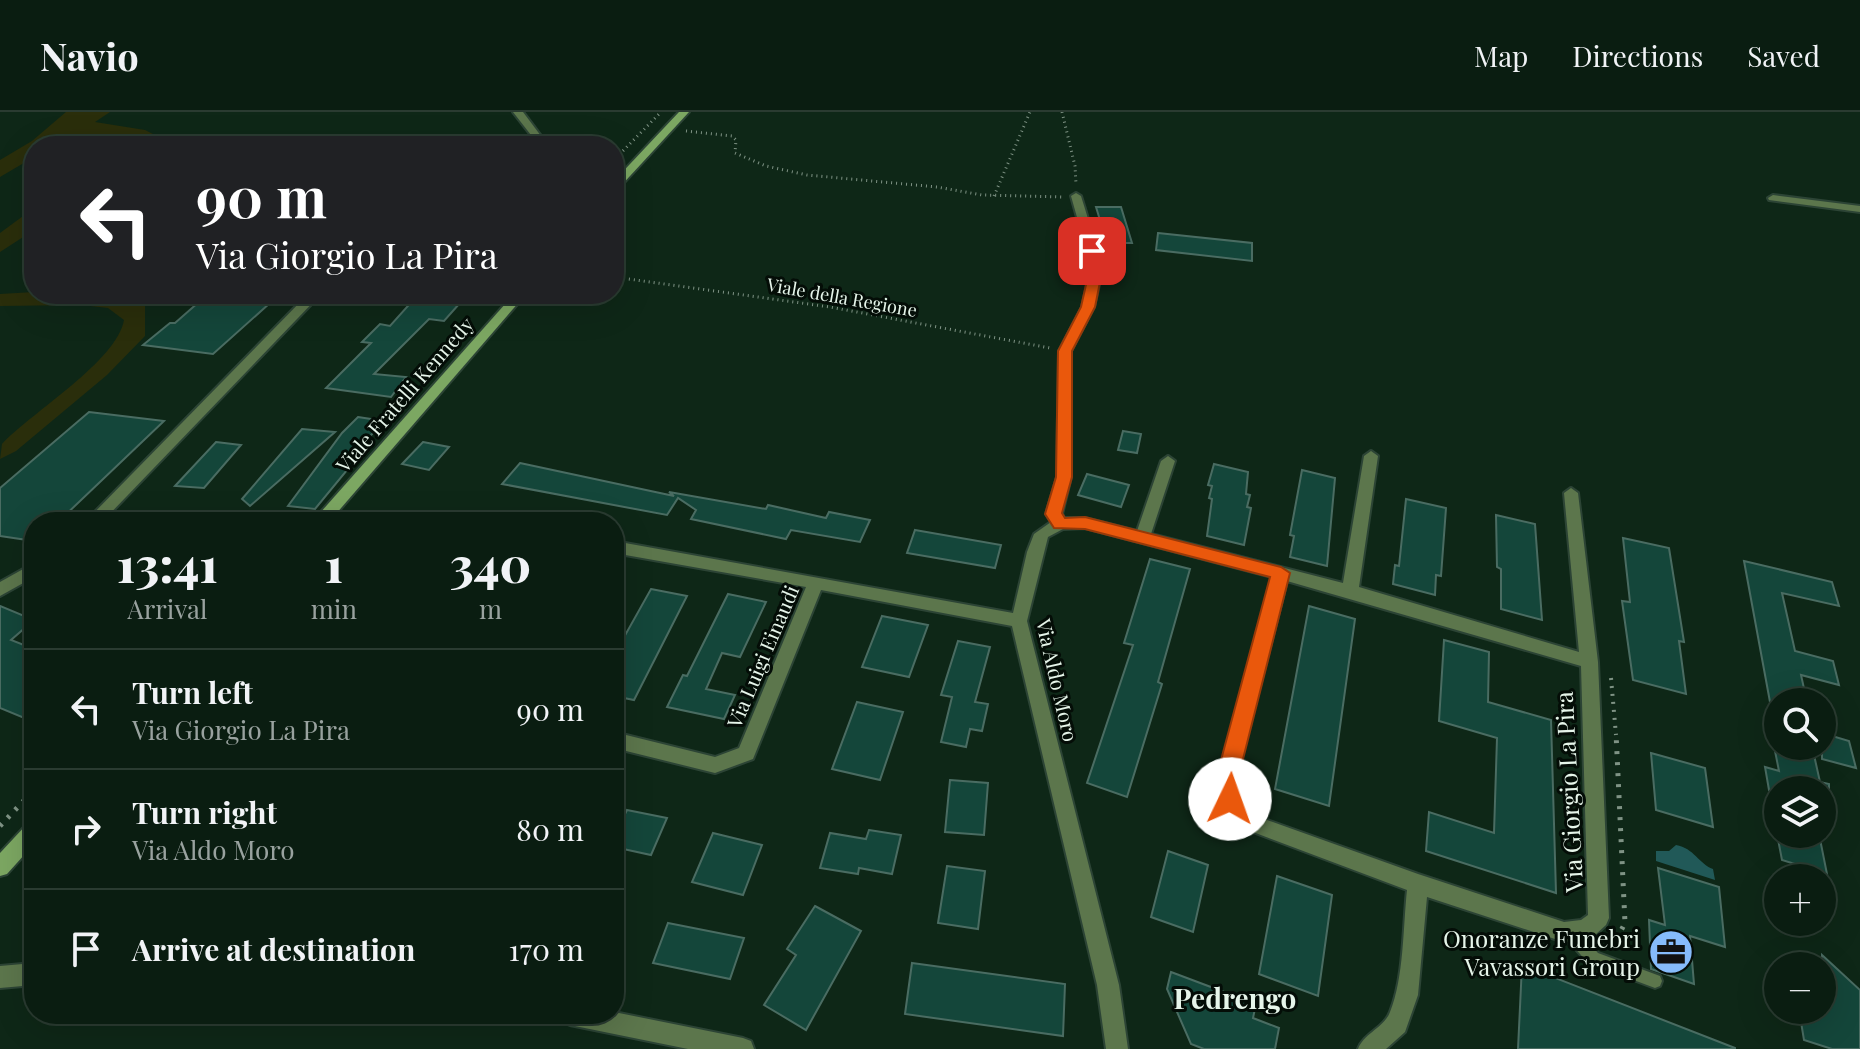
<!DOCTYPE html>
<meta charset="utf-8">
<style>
body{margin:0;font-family:"Playfair Display",serif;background:#13261a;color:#f1f3f6;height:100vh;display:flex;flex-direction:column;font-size:30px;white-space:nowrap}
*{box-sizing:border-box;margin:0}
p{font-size:26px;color:#99a29f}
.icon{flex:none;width:44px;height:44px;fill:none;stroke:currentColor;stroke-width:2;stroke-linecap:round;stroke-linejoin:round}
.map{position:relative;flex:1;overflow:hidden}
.details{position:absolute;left:24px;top:400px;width:600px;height:512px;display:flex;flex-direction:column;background:#0a1d11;border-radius:32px;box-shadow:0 8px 32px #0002,0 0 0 2px #2a3b31}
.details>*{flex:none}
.top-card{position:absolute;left:24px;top:24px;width:600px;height:168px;border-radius:32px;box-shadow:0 8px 32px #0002,0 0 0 2px #2a3b31;background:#202124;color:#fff;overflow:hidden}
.fabs{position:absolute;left:1764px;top:576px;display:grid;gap:16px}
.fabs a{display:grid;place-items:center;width:72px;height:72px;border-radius:50%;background:#0a1d11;box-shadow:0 8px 32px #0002,0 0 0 2px #2a3b31;font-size:40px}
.pin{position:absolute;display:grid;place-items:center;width:68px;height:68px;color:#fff;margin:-34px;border-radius:16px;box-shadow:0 4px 12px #0006}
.me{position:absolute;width:88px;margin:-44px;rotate:3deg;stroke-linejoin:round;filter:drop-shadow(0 0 6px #0008)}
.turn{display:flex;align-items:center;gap:28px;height:168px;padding:0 40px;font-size:36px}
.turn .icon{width:104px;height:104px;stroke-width:2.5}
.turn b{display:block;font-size:56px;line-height:68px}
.eta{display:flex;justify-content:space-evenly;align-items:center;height:136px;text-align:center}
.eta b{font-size:48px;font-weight:800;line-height:56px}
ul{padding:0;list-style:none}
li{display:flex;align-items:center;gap:24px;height:120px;padding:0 40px;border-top:2px solid #2a3b31}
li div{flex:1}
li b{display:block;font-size:30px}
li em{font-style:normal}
header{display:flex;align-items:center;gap:48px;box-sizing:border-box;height:112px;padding:0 40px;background:#0a1d11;border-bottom:2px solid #2a3b31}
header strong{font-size:38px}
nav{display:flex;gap:44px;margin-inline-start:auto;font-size:28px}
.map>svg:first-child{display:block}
.green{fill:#2a2e0b}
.water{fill:#215958}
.building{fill:#14463a;stroke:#4a6c62;stroke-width:2}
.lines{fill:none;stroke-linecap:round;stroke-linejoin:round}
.lane-casing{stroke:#2c4435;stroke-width:4}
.street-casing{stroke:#2c4435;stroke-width:4}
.secondary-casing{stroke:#2c4435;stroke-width:4}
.path-far2{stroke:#7f9385;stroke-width:3;stroke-dasharray:1 4;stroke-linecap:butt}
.path-far1{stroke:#7f9385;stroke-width:4;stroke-dasharray:2 6;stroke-linecap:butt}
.path{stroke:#7f9385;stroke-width:5;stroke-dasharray:3 8;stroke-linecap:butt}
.lane{fill:#5c764c;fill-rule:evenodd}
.street{fill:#5c764c;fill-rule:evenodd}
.secondary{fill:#7ca762;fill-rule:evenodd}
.route{fill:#ea580c;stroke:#983908;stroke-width:2}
.labels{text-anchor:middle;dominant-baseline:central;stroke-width:6;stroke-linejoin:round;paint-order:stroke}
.far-street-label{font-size:18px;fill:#e6f5ea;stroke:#040d07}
.street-label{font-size:20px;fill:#e6f5ea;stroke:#040d07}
.near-street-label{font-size:24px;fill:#e6f5ea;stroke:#040d07}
.near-poi-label{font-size:24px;fill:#e6f5ea;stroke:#040d07;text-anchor:end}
.near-quarter-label{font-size:28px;font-weight:bold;fill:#e6f5ea;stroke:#040d07}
</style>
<header>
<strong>Navio</strong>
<nav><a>Map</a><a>Directions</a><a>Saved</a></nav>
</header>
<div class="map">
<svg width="1860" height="937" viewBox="0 0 1860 937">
<rect width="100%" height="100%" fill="#0e2717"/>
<g class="green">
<polygon points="66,0 110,0 95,10 145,18 157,24 156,28 148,34 126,34 130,28 93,22 55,34 34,34 34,45 0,65 0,48 32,29"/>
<polygon points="34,96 34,118 0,140 0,121"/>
<path d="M34,180L145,182V224L107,263L16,339L0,347L2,332C32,300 117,249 124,208L108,196L82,193L0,194V182Z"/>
</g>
<path class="water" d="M1676,733C1694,736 1699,752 1713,757L1715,768L1656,749V739H1669Z"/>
<g class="building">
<polygon points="1096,95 1121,95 1132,131 1107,131"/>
<polygon points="1158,121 1252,131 1252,149 1156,138"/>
<polygon points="208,182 280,182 213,242 143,233 170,211 175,211"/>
<polygon points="415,186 460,191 444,209 429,207 374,262 406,265 391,285 326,276 371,231 362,230 380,212 390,214"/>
<polygon points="89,300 164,309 58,410 34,410 34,429 0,424 0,376"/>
<polygon points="358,305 384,309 351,345 357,346 315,397 288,394 342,321"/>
<polygon points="302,317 335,320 250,394 242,387"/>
<polygon points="1123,319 1141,322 1137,341 1118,338"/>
<polygon points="216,330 241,333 204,376 175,374"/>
<polygon points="423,330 449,335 429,358 402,352"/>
<polygon points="520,351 674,384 669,380 766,397 768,393 826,406 829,400 870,408 860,430 791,418 786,427 691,407 696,398 678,386 667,403 502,372"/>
<polygon points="1214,352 1248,360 1246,382 1250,383 1247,395 1251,396 1244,433 1207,424 1212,387 1209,386 1212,374 1208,373"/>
<polygon points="1302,358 1335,366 1327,454 1290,445 1294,424 1290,423"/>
<polygon points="1087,362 1129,373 1121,395 1078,383"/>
<polygon points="1406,387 1446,396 1441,464 1436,463 1435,483 1393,472 1395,453 1399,454"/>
<polygon points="1496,403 1535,412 1542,508 1501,497 1501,457 1497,455"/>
<polygon points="915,418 1001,433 995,456 907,441"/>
<polygon points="1623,426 1669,436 1684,530 1679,529 1686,582 1633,568 1622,489 1630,490"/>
<polygon points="1150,447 1190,457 1158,570 1162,572 1127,685 1087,671 1133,533 1124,531"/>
<polygon points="1744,449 1832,470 1839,494 1782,481 1795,539 1833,549 1839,573 1801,563 1807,590 1770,590"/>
<polygon points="651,477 687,484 634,588 614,584 614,543"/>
<polygon points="728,482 766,490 740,545 722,541 706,577 735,583 724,607 667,595 683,563 687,564"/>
<polygon points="0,494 34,508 11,528 34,537 34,610 0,596"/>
<polygon points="1309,494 1355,507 1329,694 1275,677"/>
<polygon points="882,504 928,513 909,565 862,555"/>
<polygon points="1444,528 1489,540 1488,590 1551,608 1556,781 1426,739 1429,700 1494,721 1497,626 1439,609"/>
<polygon points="958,529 990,535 975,590 988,592 982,619 970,617 966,635 941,630 952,585 941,583"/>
<polygon points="857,590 903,600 880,668 832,657"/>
<polygon points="1822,621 1849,629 1856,656 1822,647"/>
<polygon points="1774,634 1812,634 1820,670 1829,672 1829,678 1769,678 1765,655 1779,659"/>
<polygon points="1651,641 1705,656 1713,715 1656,698"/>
<polygon points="950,668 988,671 984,723 945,720"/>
<polygon points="627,698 667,706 651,743 614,735 614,724"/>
<polygon points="869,718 901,723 892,762 859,756 858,762 820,756 830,721 866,727"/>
<polygon points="713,721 762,733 743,783 692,770"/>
<polygon points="1777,722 1819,722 1827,762 1782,748"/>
<polygon points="1168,739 1208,753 1193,820 1151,805"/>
<polygon points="947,754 985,759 978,817 938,811"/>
<polygon points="1658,756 1719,775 1725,835 1690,824 1694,872 1651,857 1649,808 1665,813"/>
<polygon points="1277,764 1332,783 1318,884 1259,862"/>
<polygon points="815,794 861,819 806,918 764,893 796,843 787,837"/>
<polygon points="668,811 744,826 730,867 653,851"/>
<polygon points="1822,843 1860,878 1860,937 1832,937 1804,928 1799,898 1822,898"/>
<polygon points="912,851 1065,872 1063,924 905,902"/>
<polygon points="1522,853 1735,936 1735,937 1518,937"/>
<polygon points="1171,860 1256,892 1253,906 1279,916 1275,937 1204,937 1191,932 1167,877"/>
</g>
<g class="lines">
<g class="lane-casing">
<polygon id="lane" points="1565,813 1582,823 1598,841 1660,864 1662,869 1660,874 1655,876 1588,851 1572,833 1560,825 1558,820 1560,815"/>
</g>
<g class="street-casing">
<g id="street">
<polygon points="513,0 523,0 544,28 553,34 538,32"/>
<polygon points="614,56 632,60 627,63 614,62"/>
<path d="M1076,81L1081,84L1103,155L1094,195L1071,239V365L1062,402L1064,406H1085L1137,419L1161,349L1168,344L1175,349L1151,422L1343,471L1364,344L1371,339L1378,344L1359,475L1579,540L1564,381L1571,376L1578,381L1598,550L1609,806L1606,813L1595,823L1564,830L1427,785L1418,883L1405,920L1386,937H1358C1364,921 1384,916 1390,900C1404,866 1403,815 1407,778L1253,720L1223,693L1219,663L1272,465L1085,416L1063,417L1048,425L1027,509L1119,873L1128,937H1106L1097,873L1012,514L821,478L753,647L715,661L614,636V620L715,645L739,636L806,475L614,441V429L1013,501L1027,440L1034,422L1051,410L1046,402L1057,365L1059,239L1082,195L1091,155L1071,84ZM1287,469L1581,554L1588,803L1581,808L1564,810L1418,762L1267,708L1239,683L1237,663Z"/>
<polygon points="1773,83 1860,94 1860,100 1769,88 1768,86"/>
<polygon points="308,182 321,182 102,410 85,410"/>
<polygon points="34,451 34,465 0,484 0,470"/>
<polygon points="34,851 34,873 0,876 0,854"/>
<polygon points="614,900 743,926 751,929 754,937 688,937 570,913 562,910 559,902 614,902"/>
</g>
</g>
<g class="secondary-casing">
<g id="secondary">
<polygon points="679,0 689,0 618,77 614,78 614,69"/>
<polygon points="514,182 526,182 329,410 312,410"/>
<polygon points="34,709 34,732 7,762 0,764 0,741 27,712"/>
</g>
</g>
<g class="path-far2">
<polyline points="1062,0 1075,54 1076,72"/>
<polyline points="686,19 732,24 736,28 735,41 766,54 807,63 937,75 982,83 1063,85"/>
<polyline points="616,46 661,0"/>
<polyline points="994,84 1030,0"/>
<polyline points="614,165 830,195 1050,236"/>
</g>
<polyline class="path-far1" points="1611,566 1616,623"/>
<g class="path">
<polyline points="0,714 34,678"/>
<polyline points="1608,834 1617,826 1625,811 1616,621"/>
</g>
<use href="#lane" class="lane"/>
<use href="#street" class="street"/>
<use href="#secondary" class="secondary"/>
</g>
<polygon class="route" points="1092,135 1099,139 1103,155 1095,195 1072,239 1072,365 1062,401 1065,406 1085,405 1281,455 1290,461 1239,663 1241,687 1237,694 1230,697 1222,694 1217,663 1270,465 1085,417 1054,416 1045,402 1056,365 1058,239 1081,195 1090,155 1086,139"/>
<defs>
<g id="office-disc" transform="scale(2.3)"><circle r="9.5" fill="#86bbfb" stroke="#040d07"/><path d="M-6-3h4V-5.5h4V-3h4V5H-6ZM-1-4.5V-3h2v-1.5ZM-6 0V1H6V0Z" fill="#111"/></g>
</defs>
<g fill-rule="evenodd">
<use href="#office-disc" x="1671" y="840"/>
</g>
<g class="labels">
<g class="far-street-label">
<text transform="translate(842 185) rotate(10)">Viale della Regione</text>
</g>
<g class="street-label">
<text transform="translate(404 282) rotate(-49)">Viale Fratelli Kennedy</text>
<text transform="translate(762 544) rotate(-67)">Via Luigi Einaudi</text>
<text transform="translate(1058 568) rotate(77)">Via Aldo Moro</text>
</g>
<g class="near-street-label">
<text transform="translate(1568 680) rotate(-93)">Via Giorgio La Pira</text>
</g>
<g class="near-poi-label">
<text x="1640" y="826">Onoranze Funebri<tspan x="1640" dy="28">Vavassori Group</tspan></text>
</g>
<g class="near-quarter-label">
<text x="1235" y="885">Pedrengo</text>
</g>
</g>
</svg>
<div class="fabs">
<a><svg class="icon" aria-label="search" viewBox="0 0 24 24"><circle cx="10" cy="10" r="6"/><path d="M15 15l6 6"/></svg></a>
<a><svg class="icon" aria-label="layers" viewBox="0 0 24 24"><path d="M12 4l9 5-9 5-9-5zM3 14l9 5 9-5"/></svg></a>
<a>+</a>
<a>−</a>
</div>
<div class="pin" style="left:1092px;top:139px;background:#d93025"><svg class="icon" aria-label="arrive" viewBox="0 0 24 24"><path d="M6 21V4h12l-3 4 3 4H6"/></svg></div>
<svg class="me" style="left:1230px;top:687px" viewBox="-20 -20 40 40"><circle r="19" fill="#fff"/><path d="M0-13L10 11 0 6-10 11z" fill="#ea580c"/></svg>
<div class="top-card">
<div class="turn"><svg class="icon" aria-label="left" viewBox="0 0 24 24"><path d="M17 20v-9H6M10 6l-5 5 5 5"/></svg><div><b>90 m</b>Via Giorgio La Pira</div></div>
</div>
<section class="details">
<div class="eta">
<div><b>13:41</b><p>Arrival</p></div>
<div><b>1</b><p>min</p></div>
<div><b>340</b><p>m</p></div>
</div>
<ul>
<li><svg class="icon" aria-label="left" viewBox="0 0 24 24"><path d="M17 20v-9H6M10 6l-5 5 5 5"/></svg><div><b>Turn left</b><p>Via Giorgio La Pira</p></div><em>90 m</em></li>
<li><svg class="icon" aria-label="right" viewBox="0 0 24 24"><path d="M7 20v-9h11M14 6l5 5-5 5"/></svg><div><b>Turn right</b><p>Via Aldo Moro</p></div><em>80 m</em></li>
<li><svg class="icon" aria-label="arrive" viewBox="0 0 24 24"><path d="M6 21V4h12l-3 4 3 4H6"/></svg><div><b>Arrive at destination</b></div><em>170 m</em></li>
</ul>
</section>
</div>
